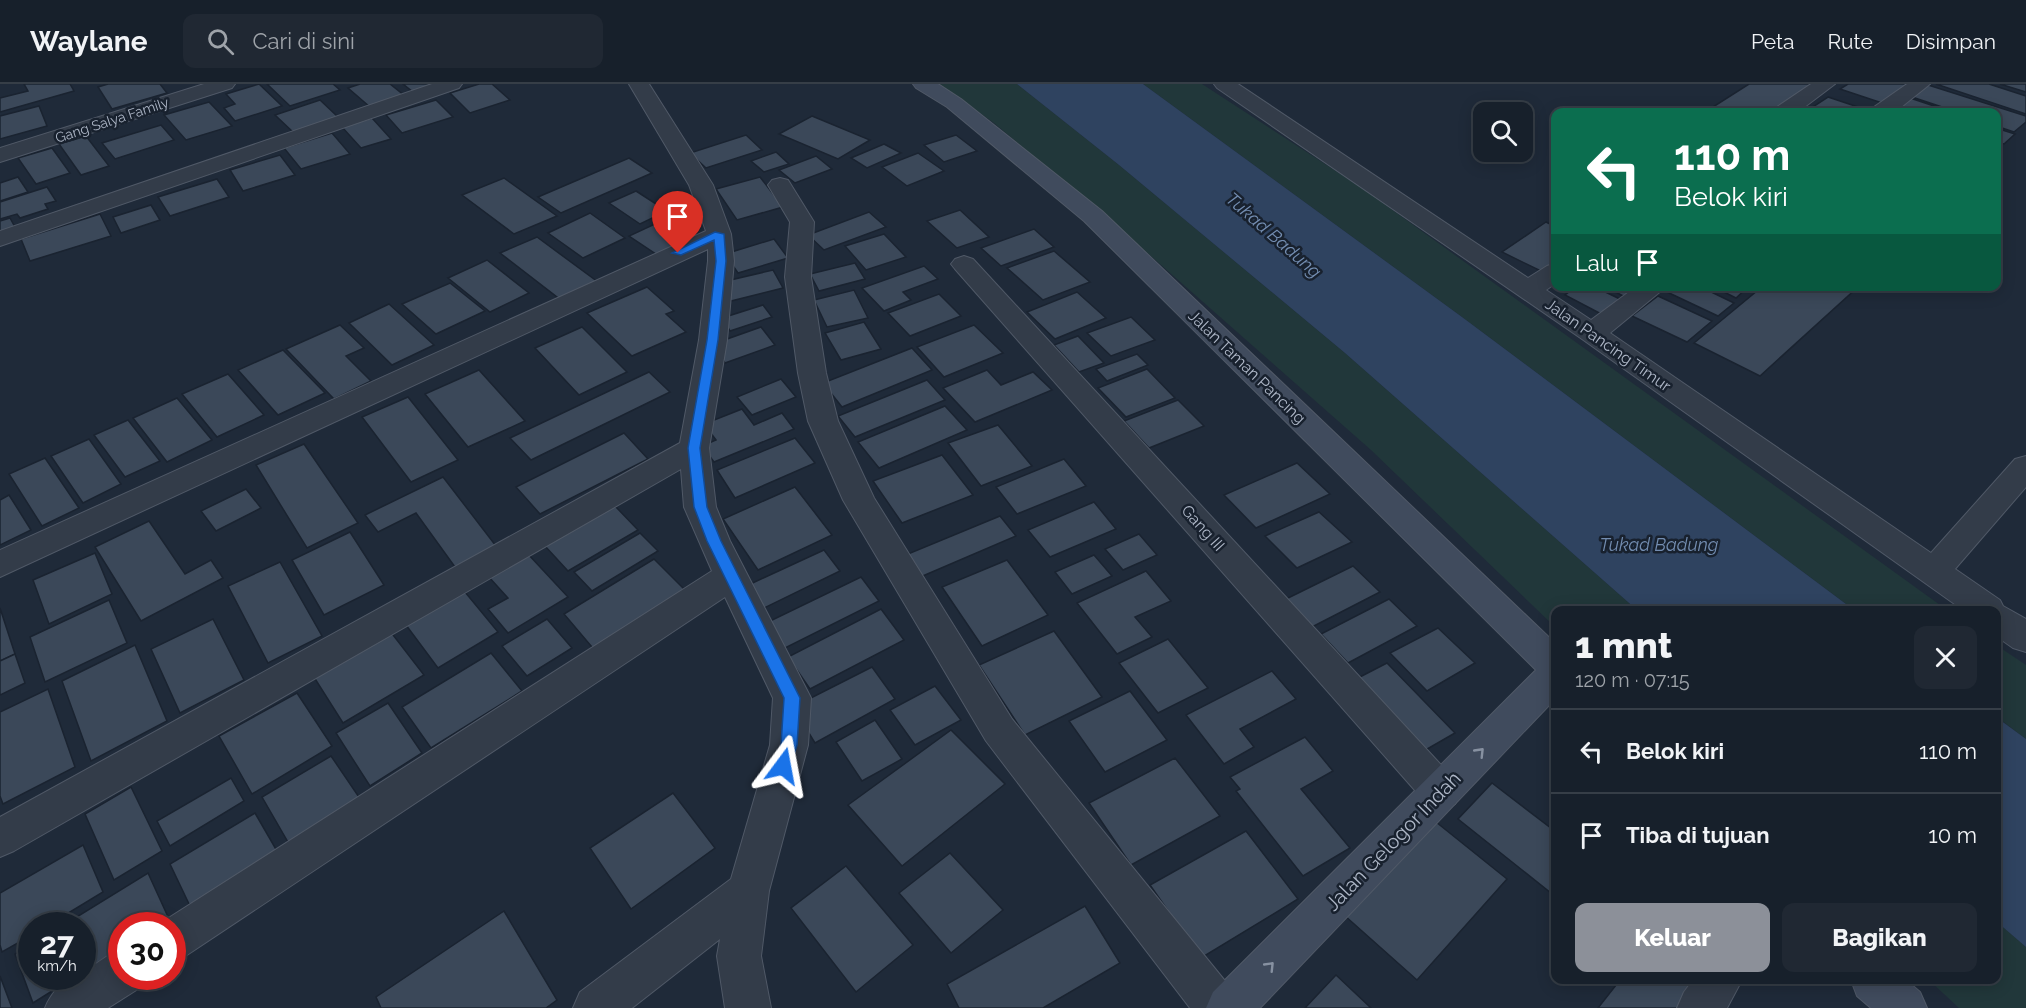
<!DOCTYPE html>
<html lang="id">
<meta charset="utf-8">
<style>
body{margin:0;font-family:Raleway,sans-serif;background:#202833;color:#f1f3f6;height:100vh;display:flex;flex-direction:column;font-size:22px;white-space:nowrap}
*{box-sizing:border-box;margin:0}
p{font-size:20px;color:#9ea3a9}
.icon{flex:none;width:33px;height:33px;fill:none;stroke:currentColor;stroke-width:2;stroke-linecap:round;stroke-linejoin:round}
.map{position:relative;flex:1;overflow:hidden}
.sheet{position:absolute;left:1551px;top:522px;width:450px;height:378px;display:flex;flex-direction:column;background:#17202b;border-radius:12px;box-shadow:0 3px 15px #0003,0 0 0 2px #363e47}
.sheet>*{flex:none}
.top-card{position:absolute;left:1551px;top:24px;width:450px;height:183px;border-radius:12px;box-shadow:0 3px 15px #0003,0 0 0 2px #363e47;background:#0b6e4f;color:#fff;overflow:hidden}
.tools{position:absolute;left:1473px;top:18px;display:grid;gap:12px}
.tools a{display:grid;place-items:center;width:60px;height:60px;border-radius:12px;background:#17202b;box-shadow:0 3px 15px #0003,0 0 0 2px #363e47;font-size:30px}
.speed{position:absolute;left:18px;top:828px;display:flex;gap:12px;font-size:30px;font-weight:700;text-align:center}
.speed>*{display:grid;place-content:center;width:78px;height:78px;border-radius:50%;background:#17202b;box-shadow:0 3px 15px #0003,0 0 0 2px #363e47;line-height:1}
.speed small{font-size:15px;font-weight:400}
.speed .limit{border:9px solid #d22;background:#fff;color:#111}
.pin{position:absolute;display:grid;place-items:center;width:51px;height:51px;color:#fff;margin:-62px -26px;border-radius:50% 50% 50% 0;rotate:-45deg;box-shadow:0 0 6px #0007}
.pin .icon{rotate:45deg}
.me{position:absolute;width:66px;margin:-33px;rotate:13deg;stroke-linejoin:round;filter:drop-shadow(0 0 4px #0008)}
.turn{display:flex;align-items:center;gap:21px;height:126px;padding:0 24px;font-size:27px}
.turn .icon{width:78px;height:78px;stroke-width:2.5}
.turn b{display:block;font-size:42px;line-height:51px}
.then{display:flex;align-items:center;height:57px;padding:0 24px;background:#0003;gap:12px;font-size:22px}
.round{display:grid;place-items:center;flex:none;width:63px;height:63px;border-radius:12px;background:#202833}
.head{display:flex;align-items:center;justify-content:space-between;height:102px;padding:0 24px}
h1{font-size:36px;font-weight:800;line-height:45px}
.cta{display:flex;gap:12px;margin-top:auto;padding:12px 24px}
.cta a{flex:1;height:69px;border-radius:12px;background:#8c9099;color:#fff;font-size:24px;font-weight:800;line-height:69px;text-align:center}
.cta a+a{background:#202833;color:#f1f3f6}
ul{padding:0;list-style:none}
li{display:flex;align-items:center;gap:18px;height:84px;padding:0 24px;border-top:2px solid #363e47}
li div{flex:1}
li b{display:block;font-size:22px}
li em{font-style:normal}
header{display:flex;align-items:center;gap:36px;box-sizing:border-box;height:84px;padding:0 30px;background:#17202b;border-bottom:2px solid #363e47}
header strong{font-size:28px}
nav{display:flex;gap:33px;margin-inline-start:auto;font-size:21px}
.search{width:420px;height:54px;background:#202833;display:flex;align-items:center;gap:15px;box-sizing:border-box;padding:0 21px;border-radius:12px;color:#9ea3a9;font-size:22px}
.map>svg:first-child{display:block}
.green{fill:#21373a}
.water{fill:#2f4360}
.building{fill:#3b4859;stroke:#1a2330;stroke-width:1.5}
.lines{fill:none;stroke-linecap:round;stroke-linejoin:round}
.street-casing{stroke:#505967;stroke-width:2}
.secondary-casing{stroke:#505967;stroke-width:2}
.street{fill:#333c49;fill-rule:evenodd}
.secondary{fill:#404b5d;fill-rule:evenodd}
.oneway{stroke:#8791a1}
.route{fill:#1a73e8;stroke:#114b97;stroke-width:1.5}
.labels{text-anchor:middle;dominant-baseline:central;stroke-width:5;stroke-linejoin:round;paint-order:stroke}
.far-street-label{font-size:14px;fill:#adb6c6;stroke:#18212e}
.street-label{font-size:16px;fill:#adb6c6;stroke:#18212e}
.water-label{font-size:18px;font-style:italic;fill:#738db1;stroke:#18212e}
.near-street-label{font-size:20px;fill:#adb6c6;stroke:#18212e}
</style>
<header>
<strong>Waylane</strong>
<div class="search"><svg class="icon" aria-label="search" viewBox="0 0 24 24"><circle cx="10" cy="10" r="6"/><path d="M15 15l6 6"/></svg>Cari di sini</div>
<nav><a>Peta</a><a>Rute</a><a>Disimpan</a></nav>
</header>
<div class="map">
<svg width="2026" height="924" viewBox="0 0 2026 924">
<rect width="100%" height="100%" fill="#1f2a39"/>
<g class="green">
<polygon points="939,0 1017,0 1119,81 1345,269 1637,526 1556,526 1555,543 1371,366 1152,173 994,39"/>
<polygon points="1143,0 1202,0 1362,104 1947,526 1854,526 1462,233"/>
<polygon points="1996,561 2026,581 2026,655 1997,633"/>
<polygon points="1997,838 2026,863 2026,924 1959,924 1929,896 1996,896"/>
</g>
<g class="water">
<polygon points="1017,0 1143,0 1462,233 1854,526 1637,526 1345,269 1119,81"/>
<polygon points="1996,633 2026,655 2026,863 1997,838"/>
</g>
<g class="building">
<polygon points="24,0 70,0 74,7 0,28 0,14 28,7"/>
<polygon points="108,0 160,0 167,9 112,25 98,3"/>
<polygon points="259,0 282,22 235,37 224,24 235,20 226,10"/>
<polygon points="267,0 333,0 340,6 290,22"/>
<polygon points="360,0 390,0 405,12 370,23 348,4"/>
<polygon points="403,0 438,0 413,8"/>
<polygon points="479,0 492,0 510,16 470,29 450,9"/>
<polygon points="1749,0 1814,0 1773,28 1705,28"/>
<polygon points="1848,0 1912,0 1885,20 1840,5"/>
<polygon points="1925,0 2026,32 2026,38 2014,48 1996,42 1996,28 1957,28 1909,12"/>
<polygon points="1936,0 1989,0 2026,12 2026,30"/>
<polygon points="2000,0 2026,0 2026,8"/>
<polygon points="1828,13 1873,28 1805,28"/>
<polygon points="1910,14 1952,28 1912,28 1898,23"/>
<polygon points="320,16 339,34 294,49 275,31"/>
<polygon points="436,16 453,33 402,49 386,31"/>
<polygon points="209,18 232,42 186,56 164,31"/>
<polygon points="39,22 47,42 0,55 0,32"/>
<polygon points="812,32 870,56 838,75 779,50"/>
<polygon points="372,34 391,55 361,64 342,43"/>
<polygon points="161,41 174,56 115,75 102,59"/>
<polygon points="1996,44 2015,50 2004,60 1996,58"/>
<polygon points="332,49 350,70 301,85 284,64"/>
<polygon points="746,51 762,66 706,84 690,69"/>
<polygon points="956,51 977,67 944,78 924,61"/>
<polygon points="86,52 109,82 81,91 59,60"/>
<polygon points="884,60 901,69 867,84 851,74"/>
<polygon points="52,64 70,89 36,100 18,74"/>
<polygon points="776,68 789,80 764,88 751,77"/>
<polygon points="918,69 944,87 907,102 882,83"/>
<polygon points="280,71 295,91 243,107 230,86"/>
<polygon points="816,72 832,85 795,99 779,86"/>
<polygon points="629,74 652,89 561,129 538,113"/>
<polygon points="18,93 28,108 0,117 0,99"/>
<polygon points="760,93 783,123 737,136 716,105"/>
<polygon points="504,94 557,132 514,150 462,111"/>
<polygon points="217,95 229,113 170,132 158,113"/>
<polygon points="47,103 56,117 45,120 48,125 20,134 17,130 0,135 0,118"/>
<polygon points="636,107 667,127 640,140 609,119"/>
<polygon points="151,121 160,136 121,149 113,133"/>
<polygon points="960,126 989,153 957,164 927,137"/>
<polygon points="869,128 886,143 824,166 808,151"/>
<polygon points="590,129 625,154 583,174 548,149"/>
<polygon points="100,130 111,152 30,177 21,155"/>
<polygon points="672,132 687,141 670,150 685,160 659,172 629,152"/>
<polygon points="10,134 16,145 0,150 0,137"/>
<polygon points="1546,138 1556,143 1556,182 1545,189 1502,168"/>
<polygon points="1034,145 1054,163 1001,182 981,164"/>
<polygon points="884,150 906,173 866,186 845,162"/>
<polygon points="537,153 598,198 561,216 500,169"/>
<polygon points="774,155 788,174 738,189 725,170"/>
<polygon points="1054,167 1090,198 1043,216 1007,184"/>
<polygon points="487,176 529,209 490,228 448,194"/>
<polygon points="855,179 865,195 819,207 810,190"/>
<polygon points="924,182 938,195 903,208 911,216 884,227 862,204"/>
<polygon points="773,186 783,204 731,217 722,198"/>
<polygon points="450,199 485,227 436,250 402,220"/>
<polygon points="1577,202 1593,202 1624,217 1605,232 1565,211"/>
<polygon points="1604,202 1643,202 1627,214"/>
<polygon points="1674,202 1699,202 1734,219 1718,232 1667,208"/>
<polygon points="1712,202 1749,202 1736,214"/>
<polygon points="1763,202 1859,202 1760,292 1694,259"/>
<polygon points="647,203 674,227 666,230 686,248 632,272 587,229"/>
<polygon points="854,206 868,234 827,243 814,216"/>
<polygon points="1077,208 1106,234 1055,255 1027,228"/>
<polygon points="939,210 961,232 910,252 888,229"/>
<polygon points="1658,212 1712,237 1687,258 1632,232"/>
<polygon points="389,220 434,261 392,281 349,239"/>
<polygon points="763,221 772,233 730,247 722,234"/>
<polygon points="1131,233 1155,256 1111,272 1087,249"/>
<polygon points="864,238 881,265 841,276 825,249"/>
<polygon points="340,241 364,264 346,272 371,297 334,315 286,265"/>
<polygon points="974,241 1003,269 944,293 917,263"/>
<polygon points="582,243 627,288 579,311 535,264"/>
<polygon points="761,243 775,261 725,279 713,260"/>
<polygon points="1078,252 1104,279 1079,288 1054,261"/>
<polygon points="912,264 932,286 842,323 823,299"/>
<polygon points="283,266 325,309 278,331 238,286"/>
<polygon points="1137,270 1148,281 1107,297 1096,285"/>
<polygon points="1147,285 1175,314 1126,333 1098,304"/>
<polygon points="479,286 525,337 468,363 425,310"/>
<polygon points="987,286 1001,301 1033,288 1052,306 975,338 943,304"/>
<polygon points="649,288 670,308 531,376 510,354"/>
<polygon points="228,290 264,331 217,353 182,310"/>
<polygon points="781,295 796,313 752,331 737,313"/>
<polygon points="927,296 945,316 855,353 838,332"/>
<polygon points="408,313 458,376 411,398 362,333"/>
<polygon points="177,314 212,356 167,378 133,334"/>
<polygon points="1178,316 1204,342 1149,364 1124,337"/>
<polygon points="945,322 967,346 879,384 858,358"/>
<polygon points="742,325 754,341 782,329 794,345 714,378 702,362 716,356 704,340"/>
<polygon points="128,336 160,377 125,393 94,351"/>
<polygon points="998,341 1032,382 981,402 948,359"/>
<polygon points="624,349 648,375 540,430 516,403"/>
<polygon points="795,354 815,379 735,414 717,386"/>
<polygon points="89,355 121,400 83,419 51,372"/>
<polygon points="304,360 358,439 307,464 256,381"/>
<polygon points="942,371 973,411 902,439 873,397"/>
<polygon points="45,374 79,424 42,442 9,390"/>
<polygon points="1064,375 1086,402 1017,430 996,403"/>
<polygon points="1297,379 1330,410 1256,444 1224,411"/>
<polygon points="443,393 496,462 455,483 416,429 378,448 365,431"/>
<polygon points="795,403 832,451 758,486 723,435"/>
<polygon points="246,405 261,424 216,447 201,427"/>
<polygon points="9,411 31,446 0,461 0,416"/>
<polygon points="1094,418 1116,445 1050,473 1028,446"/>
<polygon points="615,422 638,446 568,487 545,462"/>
<polygon points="1319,428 1352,458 1297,484 1265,452"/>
<polygon points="1000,432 1016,452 918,494 903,472"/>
<polygon points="149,437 185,490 211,476 223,494 141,537 95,463"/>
<polygon points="350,448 384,501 324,531 292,476"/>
<polygon points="640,449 658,467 592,507 574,488"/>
<polygon points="1139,450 1157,471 1123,486 1105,465"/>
<polygon points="824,466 840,487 762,525 746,502"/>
<polygon points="95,469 112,510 49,540 33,496"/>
<polygon points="527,469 568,513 508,549 488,525 508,514 488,492"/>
<polygon points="1094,471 1112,492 1072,510 1055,488"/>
<polygon points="654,475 690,511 597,569 564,530"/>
<polygon points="1007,476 1048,531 982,562 942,503"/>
<polygon points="280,478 322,552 268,579 228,502"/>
<polygon points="1353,482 1380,508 1310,544 1284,516"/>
<polygon points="1146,487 1171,517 1135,533 1152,553 1117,570 1077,519"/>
<polygon points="861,493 879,517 785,564 768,538"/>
<polygon points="465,508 498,548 438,584 406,541"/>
<polygon points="1389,515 1417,542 1348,579 1321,550"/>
<polygon points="109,516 127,559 45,598 30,553"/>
<polygon points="0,524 15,570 0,577"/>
<polygon points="881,525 904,556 810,605 788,573"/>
<polygon points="213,535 244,596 180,629 151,565"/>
<polygon points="547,535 572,564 527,592 502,562"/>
<polygon points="1438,544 1475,579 1427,607 1390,569"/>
<polygon points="390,547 424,591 343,639 312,590"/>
<polygon points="1054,547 1102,613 1025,651 979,581"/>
<polygon points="1168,555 1208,604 1158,629 1119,579"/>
<polygon points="135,561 167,637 91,677 62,597"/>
<polygon points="491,569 522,607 431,664 402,623"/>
<polygon points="15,570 25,599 0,611 0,577"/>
<polygon points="1387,579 1455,649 1422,668 1354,596"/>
<polygon points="872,583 895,615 815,659 793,623"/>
<polygon points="1272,587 1296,615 1240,645 1254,663 1224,680 1186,631"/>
<polygon points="935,602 961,636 915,661 890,626"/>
<polygon points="48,605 75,683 3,720 0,712 0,628"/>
<polygon points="1130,607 1167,656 1105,688 1069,637"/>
<polygon points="297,609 332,662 252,710 219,652"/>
<polygon points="388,619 422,669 370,702 336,649"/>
<polygon points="875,636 902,675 862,697 836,658"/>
<polygon points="951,646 1005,700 902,782 848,721"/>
<polygon points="1305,653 1333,687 1301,705 1350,764 1303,792 1236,707 1240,705 1230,693"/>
<polygon points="331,672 363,719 292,765 262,713"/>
<polygon points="1175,674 1220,732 1131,781 1089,719"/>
<polygon points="231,694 244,717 170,762 157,737"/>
<polygon points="1492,699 1556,748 1556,813 1458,735"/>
<polygon points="131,703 162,767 114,796 85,730"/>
<polygon points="673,709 715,764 631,825 590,764"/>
<polygon points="255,729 277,767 190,822 170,780"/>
<polygon points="1436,738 1507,795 1417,896 1344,831"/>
<polygon points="1246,747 1298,815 1201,874 1150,801"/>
<polygon points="83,761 103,808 47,842 32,842 32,851 2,868 0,861 0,809"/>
<polygon points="950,769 1003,826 951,869 899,809"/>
<polygon points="846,782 913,861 856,908 791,824"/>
<polygon points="148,789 169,835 158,842 122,842 122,864 82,888 82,842 62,842"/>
<polygon points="1085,822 1120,879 1043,924 959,924 947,900"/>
<polygon points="504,827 557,916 546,924 381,924 376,913"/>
<polygon points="32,860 32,892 76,892 33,919 15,870"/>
<polygon points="1336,891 1371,924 1305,924"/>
<polygon points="0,892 12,924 0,924"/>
<polygon points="1620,896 1696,896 1680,918 1687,924 1598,924"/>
</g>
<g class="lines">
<g class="street-casing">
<g id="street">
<polygon points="204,0 235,0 232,4 0,78 0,64"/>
<polygon points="432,0 462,0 459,4 0,162 0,147"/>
<polygon points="629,0 649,0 713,101 731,150 734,177 727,256 709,364 716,423 730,457 811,614 808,661 769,807 761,872 771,924 725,924 717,872 720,855 632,924 573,924 580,908 731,795 770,661 773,614 725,513 187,871 172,877 172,842 156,842 712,487 684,423 681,385 14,767 0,773 0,733 680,359 699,256 708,177 708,165 0,493 0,466 706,147 689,101"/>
<polygon points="1214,0 1238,0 1528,194 1547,182 1556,179 1556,199 1546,206 1591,236 1637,202 1667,202 1610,249 1931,469 2015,375 2026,372 2026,403 1955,485 2000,516 2003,522 2026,535 2026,568 2013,564 1996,552 1996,526 1963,526 1582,255 1217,4"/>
<polygon points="1811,0 1835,0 1798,28 1775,28 1777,23"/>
<polygon points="1907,0 1930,0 1895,28 1872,28 1874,23"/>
<polygon points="780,94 788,96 814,138 811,193 826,289 838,337 874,414 1012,635 1234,908 1241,924 1190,924 986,657 843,416 808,337 798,289 785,193 790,138 768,101 772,96"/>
<polygon points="964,172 973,175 1455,696 1461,708 1455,720 1441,726 1427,720 955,185 951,180 955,175"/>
<path d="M122,867V892H143L138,905L108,924H45C51,909 65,892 82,892V889L106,873Z"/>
<polygon points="1693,896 1742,896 1727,924 1677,924 1684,908"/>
</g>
</g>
<g class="secondary-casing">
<g id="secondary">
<polygon points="913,0 938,0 961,15 1102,127 1556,560 1556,614 1260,924 1206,924 1213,908 1536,586 1084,137 947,23 916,4"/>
<polygon points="1851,896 1906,896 1920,908 1927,924 1871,924 1857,912"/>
</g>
</g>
<use href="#street" class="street"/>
<use href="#secondary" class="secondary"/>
</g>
<defs><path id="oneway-chevron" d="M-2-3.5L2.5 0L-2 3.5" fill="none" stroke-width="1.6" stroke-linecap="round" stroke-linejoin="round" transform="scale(1.5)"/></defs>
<g class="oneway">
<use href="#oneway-chevron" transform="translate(1480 668) rotate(-46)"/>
<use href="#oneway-chevron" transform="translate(1270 882) rotate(-46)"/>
</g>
<polygon class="route" points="715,148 724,150 726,177 718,256 700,364 707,423 721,457 800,614 797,661 789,687 783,689 778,687 775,682 781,661 784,614 707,457 694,423 688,364 707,256 716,177 714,156 681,171 672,169"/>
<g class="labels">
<g class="far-street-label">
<text transform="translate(112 36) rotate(-18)">Gang Salya Family</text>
</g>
<g class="street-label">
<text transform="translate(1608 261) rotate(35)">Jalan Pancing Timur</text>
<text transform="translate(1247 283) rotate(44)">Jalan Taman Pancing</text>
<text transform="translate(1203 444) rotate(48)">Gang III</text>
</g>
<g class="water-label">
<text transform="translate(1274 151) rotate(41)">Tukad Badung</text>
<text x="1659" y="460">Tukad Badung</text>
</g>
<g class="near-street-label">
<text transform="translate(1393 757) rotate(-46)">Jalan Gelogor Indah</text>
</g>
</g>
</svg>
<div class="tools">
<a><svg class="icon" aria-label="search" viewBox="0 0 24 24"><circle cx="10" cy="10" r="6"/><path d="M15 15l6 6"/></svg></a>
</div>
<div class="speed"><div>27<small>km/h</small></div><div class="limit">30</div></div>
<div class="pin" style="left:678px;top:169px;background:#d93025"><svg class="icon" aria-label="arrive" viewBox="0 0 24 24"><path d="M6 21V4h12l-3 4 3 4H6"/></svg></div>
<svg class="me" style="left:783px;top:682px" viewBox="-20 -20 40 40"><path d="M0-17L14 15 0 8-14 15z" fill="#1a73e8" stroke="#fff" stroke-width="4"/></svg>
<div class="top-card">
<div class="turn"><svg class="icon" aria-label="left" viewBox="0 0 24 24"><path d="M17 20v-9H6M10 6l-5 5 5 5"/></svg><div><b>110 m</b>Belok kiri</div></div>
<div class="then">Lalu<svg class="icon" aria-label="arrive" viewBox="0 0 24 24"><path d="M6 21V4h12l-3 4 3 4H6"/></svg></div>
</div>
<section class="sheet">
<div class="head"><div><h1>1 mnt</h1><p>120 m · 07:15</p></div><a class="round"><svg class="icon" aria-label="close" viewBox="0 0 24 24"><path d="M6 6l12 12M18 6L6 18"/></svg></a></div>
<ul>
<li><svg class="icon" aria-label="left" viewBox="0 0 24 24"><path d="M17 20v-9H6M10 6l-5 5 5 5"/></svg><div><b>Belok kiri</b></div><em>110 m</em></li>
<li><svg class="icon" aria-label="arrive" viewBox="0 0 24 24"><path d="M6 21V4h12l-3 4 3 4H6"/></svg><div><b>Tiba di tujuan</b></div><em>10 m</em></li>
</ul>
<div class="cta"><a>Keluar</a><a>Bagikan</a></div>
</section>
</div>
